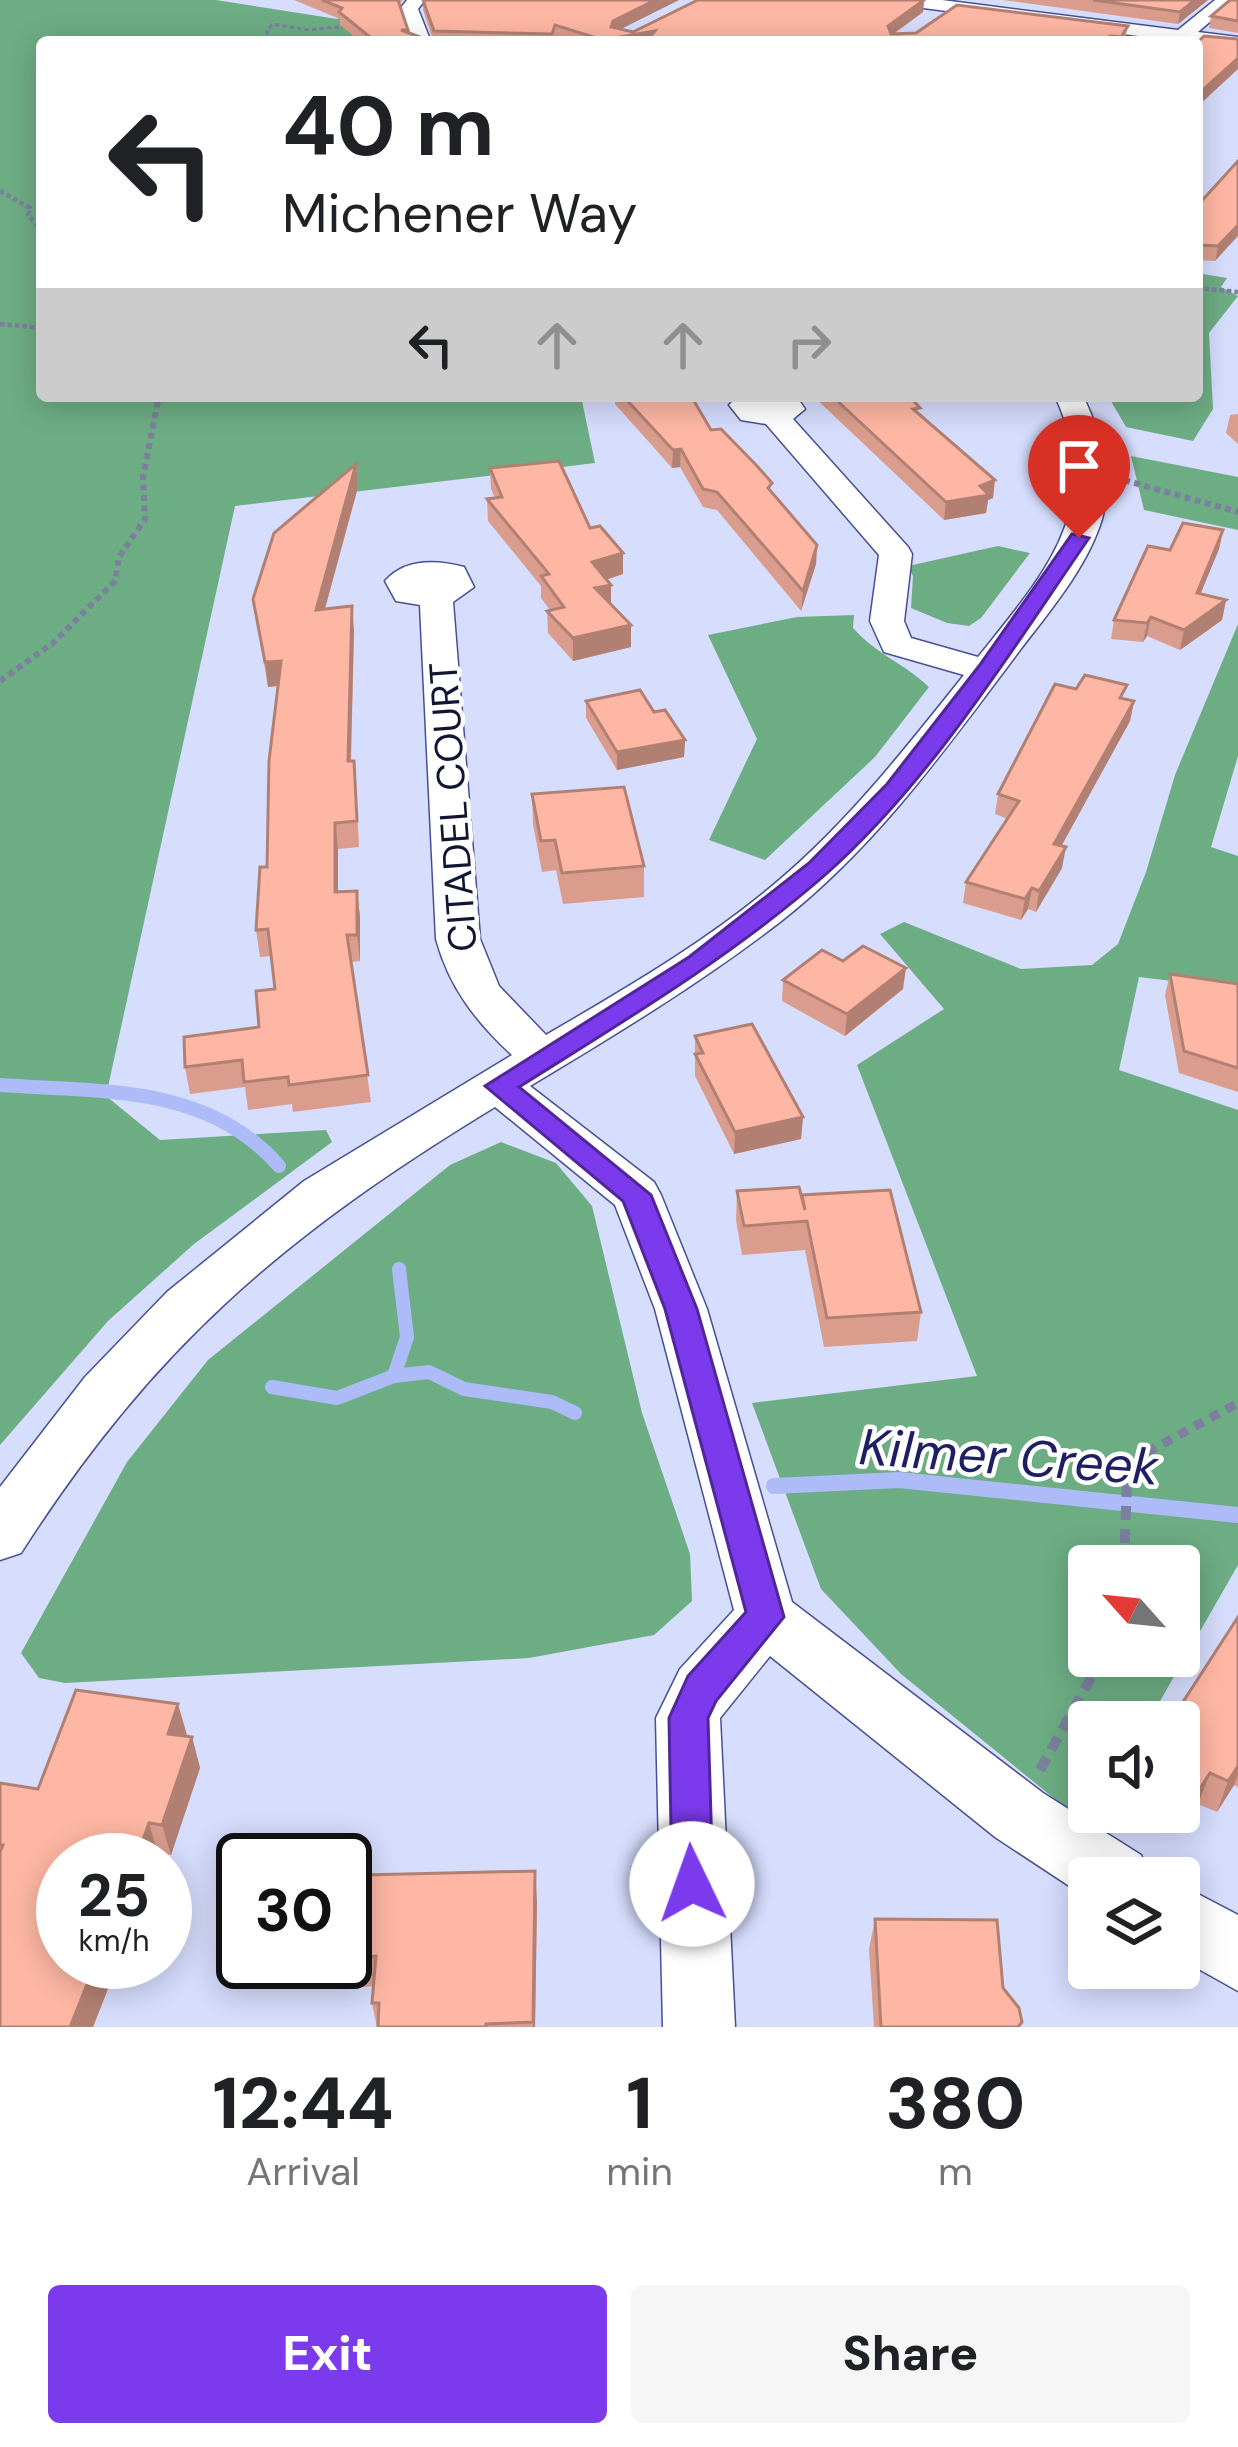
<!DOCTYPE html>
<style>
body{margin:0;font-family:"DM Sans",sans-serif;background:#f6f6f6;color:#202124;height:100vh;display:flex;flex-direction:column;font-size:45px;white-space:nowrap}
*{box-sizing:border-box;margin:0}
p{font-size:39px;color:#757577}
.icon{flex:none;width:66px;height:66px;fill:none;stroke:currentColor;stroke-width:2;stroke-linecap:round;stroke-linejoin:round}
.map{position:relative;height:2027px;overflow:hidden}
.panel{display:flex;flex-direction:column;background:#fff;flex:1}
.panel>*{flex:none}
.hud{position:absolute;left:36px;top:36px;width:1167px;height:366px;border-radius:12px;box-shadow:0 6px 30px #0003;background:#fff;color:#202124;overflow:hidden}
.needle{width:78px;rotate:297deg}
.controls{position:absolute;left:1068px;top:1545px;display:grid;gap:24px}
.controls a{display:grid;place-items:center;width:132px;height:132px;border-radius:12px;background:#fff;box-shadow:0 6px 30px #0003;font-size:60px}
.speed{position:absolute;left:36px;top:1833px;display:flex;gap:24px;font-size:60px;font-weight:700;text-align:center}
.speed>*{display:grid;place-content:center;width:156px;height:156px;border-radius:50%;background:#fff;box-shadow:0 6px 30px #0003;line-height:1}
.speed small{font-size:30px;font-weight:400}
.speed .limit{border:6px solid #111;border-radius:18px;background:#fff;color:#111}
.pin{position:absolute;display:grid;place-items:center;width:102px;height:102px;color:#fff;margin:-123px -51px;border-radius:50% 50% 50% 0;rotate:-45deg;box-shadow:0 0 12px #0007}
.pin .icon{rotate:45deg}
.me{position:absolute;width:132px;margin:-66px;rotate:357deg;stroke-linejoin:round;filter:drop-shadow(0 0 9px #0008)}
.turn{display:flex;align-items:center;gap:42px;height:252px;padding:0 48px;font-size:54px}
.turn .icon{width:156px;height:156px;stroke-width:2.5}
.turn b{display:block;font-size:84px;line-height:102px}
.lanes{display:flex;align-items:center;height:114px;padding:0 48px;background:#0003;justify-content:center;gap:60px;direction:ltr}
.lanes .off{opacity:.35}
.eta{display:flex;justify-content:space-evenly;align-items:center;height:204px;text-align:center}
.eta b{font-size:72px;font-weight:800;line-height:84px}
.primary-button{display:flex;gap:24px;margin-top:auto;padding:24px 48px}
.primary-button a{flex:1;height:138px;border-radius:12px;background:#7c3aed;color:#fff;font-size:48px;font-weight:800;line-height:138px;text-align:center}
.primary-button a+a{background:#f6f6f6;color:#202124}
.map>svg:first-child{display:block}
.forest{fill:#6dad84;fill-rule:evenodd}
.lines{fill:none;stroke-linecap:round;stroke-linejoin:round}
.stream-far1{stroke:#aebbf9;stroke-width:14}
.stream{stroke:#aebbf9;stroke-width:16}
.minor-casing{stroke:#475094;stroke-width:3}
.path-far4{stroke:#7b809e;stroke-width:3;stroke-dasharray:4.5 3;stroke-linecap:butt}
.path-far3{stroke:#7b809e;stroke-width:4.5;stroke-dasharray:4.5 3;stroke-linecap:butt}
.path-far2{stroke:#7b809e;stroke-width:6;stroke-dasharray:6 4.5;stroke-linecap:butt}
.path-far1{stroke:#7b809e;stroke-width:9;stroke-dasharray:10 8;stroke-linecap:butt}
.path{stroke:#7b809e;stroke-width:10;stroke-dasharray:14 9;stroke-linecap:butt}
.minor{fill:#fff;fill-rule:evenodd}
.wall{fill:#da9d8d}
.shaded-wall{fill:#b28073}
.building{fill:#feb7a4;stroke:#b28073;stroke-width:3}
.route{fill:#7c3aed;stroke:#51269a;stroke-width:3}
.labels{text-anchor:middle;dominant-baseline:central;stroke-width:9;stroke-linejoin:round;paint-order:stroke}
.street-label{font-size:39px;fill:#111531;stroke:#fff}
.near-water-label{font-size:51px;font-style:italic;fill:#1d1e63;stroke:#fff}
</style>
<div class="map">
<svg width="1238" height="2027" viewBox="0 0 1238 2027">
<rect width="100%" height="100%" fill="#d6ddfd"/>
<g class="forest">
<polygon points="0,0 216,0 337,19 368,6 400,7 411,37 345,42 42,42 42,396 581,396 595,463 235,506 106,1096 160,1140 326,1130 332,1142 194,1244 108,1321 0,1445"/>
<polygon points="1197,273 1227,278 1221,287 1238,296 1209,333 1213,409 1193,441 1126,427 1108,396 1197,396"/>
<polygon points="1131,456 1238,477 1238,530 1144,510"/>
<polygon points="998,546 1030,553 981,618 969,626 947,623 911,608 913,576 908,566"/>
<path d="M854,615L853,628C877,655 904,663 929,687L875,757L765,860L709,840L757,739L708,635L797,617Z"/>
<path d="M1238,624V756L1211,847L1238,856V989L1139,977L1119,1070L1238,1110V1565L1148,1722H1089V1812H1096L1088,1826L901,1674L821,1589L752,1403L977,1376L857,1065L944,1009L880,934L904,922L1021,969L1092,965L1118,944L1146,872L1175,775ZM1089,1566H1179V1656H1089Z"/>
<polygon points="501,1142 556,1163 592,1206 642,1413 690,1554 692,1601 654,1635 529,1658 65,1683 39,1678 21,1653 127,1462 208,1360 450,1165"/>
</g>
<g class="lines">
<g class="stream-far1">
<path d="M0,1085C100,1092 208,1084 279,1166"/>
<polyline points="394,1376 407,1337 399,1269"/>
<polyline points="272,1387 337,1398 394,1376 429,1372 464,1389 552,1402 575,1413"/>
</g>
<polyline class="stream" points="774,1486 899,1480 1238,1515"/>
<g class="minor-casing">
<g id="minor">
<polygon points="407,0 425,0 418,9 431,42 413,42 400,9"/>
<polygon points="891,0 942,0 1178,30 1215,0 1235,0 1198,32 1238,37 1238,49 900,5"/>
<path d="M738,396H796L805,409L793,419L908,547L912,554L904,621L911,638L978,657C1046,572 1106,508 1055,396H1083C1102,436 1114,475 1102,519C1088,566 1050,611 1020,650C948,746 876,847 780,922C701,983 615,1035 530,1086L654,1182L661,1195L707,1309L792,1602L1043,1793L1141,1855L1151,1878H1089V1899L995,1837L770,1656L720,1718L735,2027H663L656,1718L680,1669L734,1610L655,1309L615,1205L495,1107C286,1234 154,1345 21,1553L0,1560V1487L85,1377L167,1292L304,1181L512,1055C476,1022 449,987 436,939L420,605L396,601L385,581C405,558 437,560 464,567L474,587L453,602L480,939L499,986L546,1035C628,987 713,938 785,875C853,816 908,745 964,675L884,652L870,621L879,555L766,424L741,420L729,405Z"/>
<polygon points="1179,1884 1238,1915 1238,1991 1179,1958"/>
</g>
</g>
<polyline class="path-far4" points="269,42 267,32 272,24 309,30 350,26"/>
<g class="path-far3">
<polyline points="0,191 30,208 28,215 42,230"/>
<polyline points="1197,288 1238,292"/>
<polyline points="0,324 42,328"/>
</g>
<g class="path-far2">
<polyline points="1124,480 1238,512"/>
<polyline points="0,681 53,643 115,581 119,557 145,519 143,477 159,396"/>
</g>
<polyline class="path-far1" points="1137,1468 1153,1449 1238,1403"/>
<g class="path">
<polyline points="1124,1566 1127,1480 1139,1465"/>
<polyline points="1040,1770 1103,1656"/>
</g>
<use href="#minor" class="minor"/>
</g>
<g class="wall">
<polygon points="294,0 403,0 399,4 408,33 433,42 361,42 340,25 340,19"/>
<polygon points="423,0 679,0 620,29 633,32 924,0 923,12 894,34 1128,26 1124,42 571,42 556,37 554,42 434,42 423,10"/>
<polygon points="1003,0 1208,0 1178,24"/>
<polygon points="1238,0 1238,33 1209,28 1211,16"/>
<polygon points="1238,161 1215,261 1197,260 1197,206"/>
<polygon points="615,396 691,396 711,430 772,492 817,545 816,564 801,611 717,510 703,507 680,467 672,468 615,404"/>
<polygon points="813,396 909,396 920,415 993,498 988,500 986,513 944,520"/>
<polygon points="1238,414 1238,444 1226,433 1230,415"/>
<polygon points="356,464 358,487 325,609 354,630 351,761 354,761 356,786 359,847 338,849 338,892 357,891 360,917 360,961 351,962 371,1102 293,1112 292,1104 248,1110 245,1087 190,1094 185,1067 259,1027 275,989 271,956 260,957 256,930 267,867 278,686 268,687 253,599"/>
<polygon points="490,468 590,528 623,553 623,574 606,580 611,585 611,604 631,647 573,661 548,633 547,611 550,610 541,598 541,586 488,521 487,499 495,498 491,489"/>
<polygon points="1223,530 1219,549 1200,594 1226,600 1222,620 1180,650 1147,636 1143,642 1111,639 1114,620 1170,550"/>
<polygon points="1124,699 1134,701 1130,721 1061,846 1062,868 1036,912 1028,909 1021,920 963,903 966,882 1008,819 995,814 998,794"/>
<polygon points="586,701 654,712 685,740 684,757 617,770 586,718"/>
<polygon points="532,794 644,866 644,897 563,904 556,870 542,872 533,824"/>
<polygon points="1170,974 1238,984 1238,1092 1179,1073 1165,995"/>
<polygon points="783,980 903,989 845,1036 782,1001"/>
<polygon points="695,1036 803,1117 801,1139 734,1154 695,1076"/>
<polygon points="737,1191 802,1198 921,1312 917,1341 824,1347 805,1250 742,1255 736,1220"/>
<polygon points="1238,1617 1238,1787 1234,1785 1217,1812 1198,1804 1184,1827 1165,1812 1179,1812 1179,1722"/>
<polygon points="186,1736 192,1737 200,1768 171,1855 158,1854 63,1860 63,1962 104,1962 111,1981 93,2027 0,2027 0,1783 38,1789"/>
<polygon points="537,1902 535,2027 377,2027 372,2003 374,1986 362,1987 356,1957"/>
<polygon points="875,1919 1003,1988 1022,2022 1020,2027 874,2027 869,1949"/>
</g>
<g class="shaded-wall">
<polygon points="655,0 679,0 613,33 655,31 655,42 603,42 613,21"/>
<polygon points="924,0 923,12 887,38 888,26"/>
<polygon points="1195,0 1208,0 1178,24 1180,12"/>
<polygon points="1238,58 1238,69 1197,107 1197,95"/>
<polygon points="1238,225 1238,236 1215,261 1218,246"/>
<polygon points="681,449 680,467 672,468 673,450"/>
<polygon points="356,464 358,487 318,634 316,610"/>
<polygon points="995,480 993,498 988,500 986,513 944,520 946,502"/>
<polygon points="1223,530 1219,549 1193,612 1197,593"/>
<polygon points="817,545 816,564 801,611 803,591"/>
<polygon points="623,553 623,574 592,584 592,562"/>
<polygon points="611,585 611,607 595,588"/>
<polygon points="1226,600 1222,620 1180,650 1184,630"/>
<polygon points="352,606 354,630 350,786 348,761"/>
<polygon points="1151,617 1147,636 1143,642 1147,623"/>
<polygon points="631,625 631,647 573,661 573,638"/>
<polygon points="281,661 284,685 268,687 265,662"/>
<polygon points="1134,701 1130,721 1051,865 1054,844"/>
<polygon points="685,740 684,757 617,770 617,752"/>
<polygon points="335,823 338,849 338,919 335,892"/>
<polygon points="1066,847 1062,868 1036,912 1039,891"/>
<polygon points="1032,888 1028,909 1021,920 1025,899"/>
<polygon points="357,891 360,917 360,961 357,935"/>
<polygon points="906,968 903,989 845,1036 847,1014"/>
<polygon points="803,1117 801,1139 734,1154 735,1132"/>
<polygon points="178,1704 187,1735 168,1734"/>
<polygon points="192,1737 200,1768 171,1855 162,1825"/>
<polygon points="1238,1766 1238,1775 1234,1785 1217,1812 1228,1781"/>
<polygon points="1210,1773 1198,1804 1184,1827 1195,1796"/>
<polygon points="149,1823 158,1854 156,1860 136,1860"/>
<polygon points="535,1871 537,1902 535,2027 533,2027"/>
<polygon points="96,1962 104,1962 111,1981 93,2027 70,2027"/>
</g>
<g class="building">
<polygon points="322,0 398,0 408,30 401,30 433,42 376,42 339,12 342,8"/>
<polygon points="423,0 655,0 613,21 611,27 633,32 698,0 924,0 888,26 891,34 916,33 957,5 1128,26 1121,37 1110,36 1101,42 646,42 655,31 603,40 555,25 552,34 434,31"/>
<polygon points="1093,0 1195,0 1180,12"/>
<polygon points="1230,0 1238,0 1238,21 1211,16"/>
<polygon points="1204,36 1238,39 1238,58 1197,95 1197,43"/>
<polygon points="1238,161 1238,225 1218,246 1197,245 1197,206"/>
<polygon points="623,396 691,396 711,430 721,429 758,467 772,483 768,488 817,545 803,591 717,492 703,489 681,449 673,450"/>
<polygon points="832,396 909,396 920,408 913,409 995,480 980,486 989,495 946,502"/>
<polygon points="559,461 590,528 600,526 623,553 592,562 611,585 595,588 631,625 573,638 547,611 564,607 541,576 549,574 487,499 502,497 490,468"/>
<polygon points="356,464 316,610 352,606 348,761 354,761 357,821 335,823 335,892 357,891 357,935 347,935 368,1075 289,1085 288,1077 244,1082 242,1060 185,1067 184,1037 259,1027 256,991 275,989 268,929 256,930 260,867 267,867 269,761 281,661 265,662 253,599 274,533"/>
<polygon points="1183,523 1223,530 1197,593 1226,600 1184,630 1151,617 1147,623 1114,620 1148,546 1170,550"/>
<polygon points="1085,675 1127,685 1120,698 1134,701 1054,844 1066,847 1039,891 1032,888 1025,899 966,882 1019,801 998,794 1055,684 1076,689"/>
<polygon points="640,690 654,712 665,710 685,740 617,752 586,701"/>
<polygon points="624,787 644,866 562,873 555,840 541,841 532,794"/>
<polygon points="863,946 906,968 847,1014 783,980 822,950 843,961"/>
<polygon points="1170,974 1238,984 1238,1068 1184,1051"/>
<polygon points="752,1024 803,1117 735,1132 695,1054 703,1053 695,1036"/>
<polygon points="799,1187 805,1210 802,1195 890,1190 921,1312 827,1318 807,1221 744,1226 737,1191"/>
<polygon points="1238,1617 1238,1766 1228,1781 1210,1773 1195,1796 1179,1783 1179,1722 1170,1722"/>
<polygon points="76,1690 178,1704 168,1734 192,1737 162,1825 149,1823 136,1860 63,1860 63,1962 96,1962 70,2027 0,2027 0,1852 3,1845 0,1845 0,1783 38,1789"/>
<polygon points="535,1871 533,2022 486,2024 486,2027 378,2027 379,2003 372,2003 376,1956 356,1957 363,1875"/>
<polygon points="875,1919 997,1920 1003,1988 1019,2008 1022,2022 1018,2027 881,2027"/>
</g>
<path class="route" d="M1072,534L1089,538C1009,654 931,781 825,875C731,957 624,1021 519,1087L651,1195L697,1309L784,1617L716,1701L708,1718L713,1884L707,1898L692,1904L678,1898L672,1884L669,1718L688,1676L746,1612L665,1309L623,1201L485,1086L689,957L809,863L887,784L979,666Z"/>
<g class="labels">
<g class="street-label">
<text transform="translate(453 807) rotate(-94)">CITADEL COURT</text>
</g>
<g class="near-water-label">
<text transform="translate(1009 1457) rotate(4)">Kilmer Creek</text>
</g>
</g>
</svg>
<div class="controls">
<a><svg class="needle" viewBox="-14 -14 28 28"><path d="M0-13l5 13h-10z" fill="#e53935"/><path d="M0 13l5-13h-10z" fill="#757577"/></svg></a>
<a><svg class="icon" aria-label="sound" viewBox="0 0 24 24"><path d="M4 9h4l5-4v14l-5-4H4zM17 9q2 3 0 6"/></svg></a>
<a><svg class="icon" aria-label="layers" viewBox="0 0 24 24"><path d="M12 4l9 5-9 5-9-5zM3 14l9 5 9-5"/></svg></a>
</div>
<div class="speed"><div>25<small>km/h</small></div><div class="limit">30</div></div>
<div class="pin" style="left:1079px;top:538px;background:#d93025"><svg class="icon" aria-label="arrive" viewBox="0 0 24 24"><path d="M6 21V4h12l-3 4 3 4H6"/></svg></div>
<svg class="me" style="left:692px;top:1884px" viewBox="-20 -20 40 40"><circle r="19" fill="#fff"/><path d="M0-13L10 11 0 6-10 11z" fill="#7c3aed"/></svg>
<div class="hud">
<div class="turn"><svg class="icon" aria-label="left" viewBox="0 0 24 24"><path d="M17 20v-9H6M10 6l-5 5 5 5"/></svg><div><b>40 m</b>Michener Way</div></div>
<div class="lanes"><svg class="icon" aria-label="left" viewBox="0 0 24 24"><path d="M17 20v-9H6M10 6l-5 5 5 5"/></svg><svg class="icon off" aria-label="ahead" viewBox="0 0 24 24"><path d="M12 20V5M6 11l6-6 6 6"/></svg><svg class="icon off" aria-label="ahead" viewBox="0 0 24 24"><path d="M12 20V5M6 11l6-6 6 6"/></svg><svg class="icon off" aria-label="right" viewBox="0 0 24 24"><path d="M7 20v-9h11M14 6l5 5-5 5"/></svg></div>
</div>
</div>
<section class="panel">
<div class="eta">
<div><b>12:44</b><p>Arrival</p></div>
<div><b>1</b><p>min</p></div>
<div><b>380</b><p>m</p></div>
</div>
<div class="primary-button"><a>Exit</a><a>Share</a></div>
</section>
